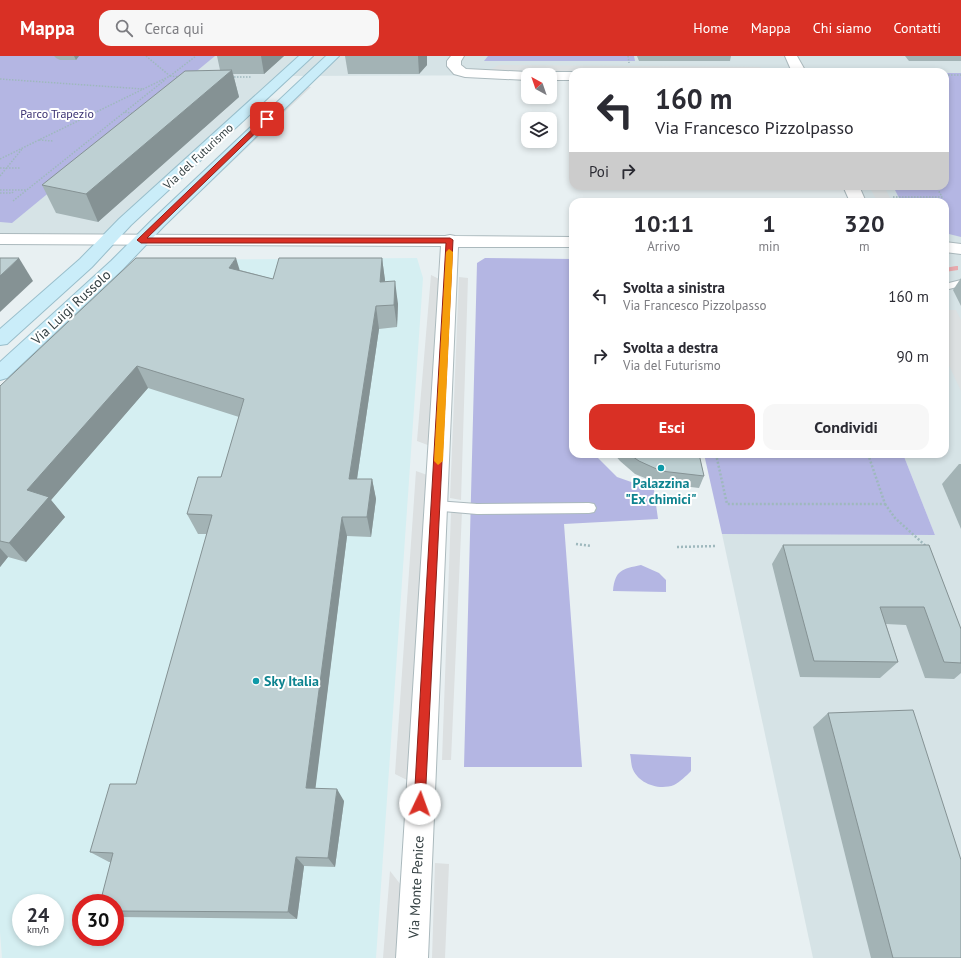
<!DOCTYPE html>
<html lang="it">
<style>
body{margin:0;font-family:"PT Sans",sans-serif;background:#f7f7f7;color:#2b2b33;height:100vh;display:flex;flex-direction:column;font-size:15px;white-space:nowrap}
*{box-sizing:border-box;margin:0}
p{font-size:13px;color:#7c7c81}
.icon{flex:none;width:22px;height:22px;fill:none;stroke:currentColor;stroke-width:2;stroke-linecap:round;stroke-linejoin:round}
.map{position:relative;flex:1;overflow:hidden}
.details{position:absolute;left:569px;top:142px;width:380px;height:260px;display:flex;flex-direction:column;background:#fff;border-radius:12px;box-shadow:0 2px 6px #0003}
.details>*{flex:none}
.hud{position:absolute;left:569px;top:12px;width:380px;height:122px;border-radius:12px;box-shadow:0 2px 6px #0003;background:#fff;color:#2b2b33;overflow:hidden}
.needle{width:26px;rotate:320deg}
.tools{position:absolute;left:521px;top:12px;display:grid;gap:8px}
.tools a{display:grid;place-items:center;width:36px;height:36px;border-radius:8px;background:#fff;box-shadow:0 2px 6px #0003;font-size:20px}
.speed{position:absolute;left:12px;top:838px;display:flex;gap:8px;font-size:20px;font-weight:700;text-align:center}
.speed>*{display:grid;place-content:center;width:52px;height:52px;border-radius:50%;background:#fff;box-shadow:0 2px 6px #0003;line-height:1}
.speed small{font-size:10px;font-weight:400}
.speed .limit{border:6px solid #d22;background:#fff;color:#111}
.pin{position:absolute;display:grid;place-items:center;width:34px;height:34px;color:#fff;margin:-17px;border-radius:8px;box-shadow:0 2px 6px #0006}
.me{position:absolute;width:44px;margin:-22px;rotate:3deg;stroke-linejoin:round;filter:drop-shadow(0 0 3px #0008)}
.turn{display:flex;align-items:center;gap:14px;height:84px;padding:0 20px;font-size:18px}
.turn .icon{width:52px;height:52px;stroke-width:2.5}
.turn b{display:block;font-size:28px;line-height:34px}
.then{display:flex;align-items:center;height:38px;padding:0 20px;background:#0003;gap:8px;font-size:15px}
.eta{display:flex;justify-content:space-evenly;align-items:center;height:68px;text-align:center}
.eta b{font-size:24px;font-weight:700;line-height:28px}
.action{display:flex;gap:8px;margin-top:auto;padding:8px 20px}
.action a{flex:1;height:46px;border-radius:12px;background:#d93025;color:#fff;font-size:16px;font-weight:700;line-height:46px;text-align:center}
.action a+a{background:#f7f7f7;color:#2b2b33}
ul{padding:0;list-style:none}
li{display:flex;align-items:center;gap:12px;height:60px;padding:0 20px}
li div{flex:1}
li b{display:block;font-size:15px}
li em{font-style:normal}
header{display:flex;align-items:center;gap:24px;box-sizing:border-box;height:56px;padding:0 20px;background:#d93025;color:#fff}
header strong{font-size:19px}
nav{display:flex;gap:22px;margin-inline-start:auto;font-size:14px}
.search{width:280px;height:36px;background:#f7f7f7;display:flex;align-items:center;gap:10px;box-sizing:border-box;padding:0 14px;border-radius:12px;color:#7c7c81;font-size:15px}
.map>svg:first-child{display:block}
.residential{fill:#d6e3e6}
.commercial{fill:#d5eff2;fill-rule:evenodd}
.green{fill:#b4b6e3}
.parking{fill:#dce0e1}
.lines{fill:none;stroke-linecap:round;stroke-linejoin:round}
.stream{fill:#e9aaae;fill-rule:evenodd}
.lane-casing{stroke:#abb9bd;stroke-width:2}
.street-casing{stroke:#abb9bd;stroke-width:2}
.secondary-casing{stroke:#99becb;stroke-width:2}
.path-far1{stroke:#9eb8bd;stroke-width:1.5;stroke-dasharray:1.5 1.5;stroke-linecap:butt}
.path{stroke:#9eb8bd;stroke-width:2.5;stroke-dasharray:2 2;stroke-linecap:butt}
.lane{fill:#fff;fill-rule:evenodd}
.street{fill:#fff;fill-rule:evenodd}
.secondary{fill:#caedf9;fill-rule:evenodd}
.wall{fill:#a3b3b5}
.shaded-wall{fill:#859294}
.building{fill:#bed0d3;stroke:#859294}
.route{fill:#d93025;stroke:#8d1f18}
.slow{fill:#f59e0b}
.culture-dot{fill:#0f9aa8;stroke:#fff;stroke-width:1.5}
.labels{text-anchor:middle;dominant-baseline:central;stroke-width:4;stroke-linejoin:round;paint-order:stroke}
.far-park-label{font-size:12px;fill:#393071;stroke:#fff}
.far-street-label{font-size:12px;fill:#374345;stroke:#fff}
.street-label{font-size:14px;fill:#374345;stroke:#fff}
.culture-label{font-size:14px;font-weight:bold;fill:#0d838f;stroke:#fff}
</style>
<header>
<strong>Mappa</strong>
<div class="search"><svg class="icon" aria-label="search" viewBox="0 0 24 24"><circle cx="10" cy="10" r="6"/><path d="M15 15l6 6"/></svg>Cerca qui</div>
<nav><a>Home</a><a>Mappa</a><a>Chi siamo</a><a>Contatti</a></nav>
</header>
<div class="map">
<svg width="961" height="902" viewBox="0 0 961 902">
<rect width="100%" height="100%" fill="#e8f0f2"/>
<polygon class="residential" points="0,0 961,0 961,902 813,902 722,478 935,479 903,398 945,398 945,146 858,146 851,130 945,130 945,16 573,16 550,19 284,20 108,185 0,183"/>
<path class="commercial" d="M417,202L423,222L376,902H2L0,876V353L148,204ZM21,847H55V881H21ZM81,847H115V881H81Z"/>
<g class="green">
<polygon points="0,0 215,0 12,167 0,166"/>
<polygon points="488,0 634,0 635,5 484,5"/>
<polygon points="945,17 961,17 961,181 945,177 945,146 901,146 893,130 945,130"/>
<polygon points="485,202 573,203 573,398 594,398 617,421 654,434 658,463 564,468 582,711 464,711 477,207"/>
<polygon points="704,398 903,398 935,479 722,478"/>
<path d="M641,509L659,517L666,524V536L613,535C615,514 622,513 641,509Z"/>
<path d="M630,698L691,701V715C686,720 680,726 674,729C658,735 637,727 632,711C631,707 631,702 630,698Z"/>
</g>
<g class="parking">
<polygon points="499,9 761,11 754,16 487,15"/>
<polygon points="305,30 311,31 173,162 169,161"/>
<polygon points="869,130 884,130 891,144 876,143"/>
<polygon points="431,219 441,224 433,391 417,385"/>
<polygon points="459,221 468,222 461,444 450,442"/>
<polygon points="945,254 956,254 961,264 961,335 945,301"/>
<polygon points="416,415 430,420 407,724 395,718"/>
<polygon points="462,455 451,704 442,704 451,456"/>
<polygon points="435,807 449,808 445,902 432,902"/>
<polygon points="390,815 408,838 403,902 383,902"/>
</g>
<g class="lines">
<polygon class="stream" points="956,210 958,210 958,214 945,216 945,212"/>
<g class="lane-casing">
<g id="lane">
<polygon points="961,224 961,230 945,234 945,228"/>
<polygon points="436,445 477,448 589,447 594,448 596,452 594,456 589,457 477,458 431,454 430,450 431,446"/>
</g>
</g>
<g class="street-casing">
<g id="street">
<polygon points="451,0 464,0 461,5 461,9 466,13 528,16 534,19 528,19 528,24 465,21 454,18 447,10 447,5"/>
<polygon points="785,0 797,0 806,16 792,16"/>
<polygon points="550,16 573,16 573,24 550,24 550,19 544,19"/>
<polygon points="843,130 859,130 866,146 850,146"/>
<polygon points="0,178 445,180 450,179 455,180 573,181 573,191 458,191 428,902 396,902 441,190 0,188"/>
<polygon points="945,186 961,188 961,198 945,196"/>
</g>
</g>
<g class="secondary-casing">
<g id="secondary">
<polygon points="299,0 313,0 131,169 92,211 7,288 0,289 0,273 80,203 119,163"/>
<polygon points="326,0 339,0 164,170 123,213 7,322 0,324 0,306 111,205 152,164"/>
</g>
</g>
<g class="path-far1">
<polyline points="146,0 170,20"/>
<polyline points="628,0 629,7"/>
<polyline points="945,19 961,19"/>
<polyline points="170,20 196,0"/>
<polyline points="231,21 252,21"/>
<polyline points="0,23 143,33"/>
<polyline points="125,56 135,58"/>
<polyline points="39,84 53,85"/>
<polyline points="0,103 170,20 180,21"/>
<polyline points="0,112 21,112"/>
<polyline points="0,120 22,93"/>
<polyline points="0,134 27,134"/>
<polyline points="0,137 12,137 14,135"/>
<polyline points="893,141 942,141 936,130"/>
<polyline points="13,145 166,23"/>
</g>
<g class="path">
<polyline points="716,398 727,448 885,448 868,398"/>
<polyline points="885,448 895,462 927,491"/>
<polyline points="576,488 591,490"/>
<polyline points="677,491 717,490"/>
</g>
<use href="#lane" class="lane"/>
<use href="#street" class="street"/>
<use href="#secondary" class="secondary"/>
</g>
<g class="wall">
<polygon points="54,0 79,0 76,4 60,4 56,2"/>
<polygon points="217,0 284,0 264,18 233,18 239,41 98,166 56,157 42,129 220,14"/>
<polygon points="345,0 427,0 427,9 419,18 348,18"/>
<polygon points="637,0 731,0 730,5 639,5"/>
<polygon points="905,0 961,0 961,5 909,5"/>
<polygon points="382,202 385,225 398,248 397,271 379,273 357,423 372,423 376,443 371,481 347,480 315,732 344,745 335,811 304,810 297,863 117,861 115,860 115,847 111,806 109,806 90,796 136,728 207,478 198,478 187,458 221,421 239,361 148,332 51,444 65,461 26,506 8,501 0,511 0,330 240,214 273,223"/>
<polygon points="961,222 961,250 953,234"/>
<polygon points="614,398 699,398 704,420 699,432 657,427 635,418 620,405"/>
<polygon points="959,408 961,408 961,473 942,428"/>
<polygon points="783,489 929,489 961,573 961,617 954,623 925,622 906,569 886,568 898,606 880,622 800,621 772,508"/>
<polygon points="828,657 961,902 871,902 813,671"/>
</g>
<g class="shaded-wall">
<polygon points="74,0 79,0 76,4"/>
<polygon points="261,0 284,0 264,18"/>
<polygon points="418,0 427,0 427,9 419,18"/>
<polygon points="232,14 239,41 98,166 86,138"/>
<polygon points="19,202 33,225 0,256 0,220"/>
<polygon points="236,202 243,225 229,212"/>
<polygon points="382,202 385,224 383,248 380,226"/>
<polygon points="395,225 398,248 397,271 394,249"/>
<polygon points="376,250 379,273 354,443 349,423"/>
<polygon points="137,310 148,332 51,444 65,461 26,506 9,487 27,434"/>
<polygon points="372,423 376,443 371,481 367,461"/>
<polygon points="342,461 347,480 314,744 306,732"/>
<polygon points="0,492 8,501 0,511"/>
<polygon points="337,733 344,745 335,811 328,802"/>
<polygon points="296,801 304,810 297,863 288,856"/>
</g>
<g class="building">
<polygon points="232,14 86,138 42,129 185,15"/>
<polygon points="0,202 19,202 0,220"/>
<polygon points="136,202 236,202 229,212 273,223 279,202 382,202 380,226 395,225 394,249 376,250 349,423 372,423 367,461 342,461 306,732 337,733 328,802 296,801 288,856 115,855 115,847 100,847 113,797 90,796 110,728 136,728 212,459 187,458 198,421 221,421 244,343 137,310 27,434 49,441 9,487 0,485 0,330"/>
<polygon points="629,398 699,398 704,420 661,415 639,405"/>
<polygon points="783,489 929,489 961,573 961,607 944,606 924,551 880,551 898,606 814,605"/>
<polygon points="913,654 961,804 961,902 893,902 828,657"/>
</g>
<polygon class="route" points="265,61 270,63 147,182 450,182 453,184 425,748 424,752 420,754 416,752 414,748 446,187 141,187 137,184"/>
<polygon class="slow" points="449,193 453,196 443,405 438,409 434,405 446,196"/>
<g class="culture-dot">
<circle cx="661" cy="412" r="4"/>
<circle cx="256" cy="625" r="4"/>
</g>
<g class="labels">
<g class="far-park-label">
<text x="57" y="57">Parco Trapezio</text>
</g>
<g class="far-street-label">
<text transform="translate(198 100) rotate(-43)">Via del Futurismo</text>
</g>
<g class="street-label">
<text transform="translate(71 251) rotate(-43)">Via Luigi Russolo</text>
<text transform="translate(416 831) rotate(-87)">Via Monte Penice</text>
</g>
<g class="culture-label">
<text x="661" y="427">Palazzina<tspan x="661" dy="16">"Ex chimici"</tspan></text>
<text x="264" y="625" text-anchor="start">Sky Italia</text>
</g>
</g>
</svg>
<div class="tools">
<a><svg class="needle" viewBox="-14 -14 28 28"><path d="M0-13l5 13h-10z" fill="#e53935"/><path d="M0 13l5-13h-10z" fill="#7c7c81"/></svg></a>
<a><svg class="icon" aria-label="layers" viewBox="0 0 24 24"><path d="M12 4l9 5-9 5-9-5zM3 14l9 5 9-5"/></svg></a>
</div>
<div class="speed"><div>24<small>km/h</small></div><div class="limit">30</div></div>
<div class="pin" style="left:267px;top:63px;background:#d93025"><svg class="icon" aria-label="arrive" viewBox="0 0 24 24"><path d="M6 21V4h12l-3 4 3 4H6"/></svg></div>
<svg class="me" style="left:420px;top:748px" viewBox="-20 -20 40 40"><circle r="19" fill="#fff"/><path d="M0-13L10 11 0 6-10 11z" fill="#d93025"/></svg>
<div class="hud">
<div class="turn"><svg class="icon" aria-label="left" viewBox="0 0 24 24"><path d="M17 20v-9H6M10 6l-5 5 5 5"/></svg><div><b>160 m</b>Via Francesco Pizzolpasso</div></div>
<div class="then">Poi<svg class="icon" aria-label="right" viewBox="0 0 24 24"><path d="M7 20v-9h11M14 6l5 5-5 5"/></svg></div>
</div>
<section class="details">
<div class="eta">
<div><b>10:11</b><p>Arrivo</p></div>
<div><b>1</b><p>min</p></div>
<div><b>320</b><p>m</p></div>
</div>
<ul>
<li><svg class="icon" aria-label="left" viewBox="0 0 24 24"><path d="M17 20v-9H6M10 6l-5 5 5 5"/></svg><div><b>Svolta a sinistra</b><p>Via Francesco Pizzolpasso</p></div><em>160 m</em></li>
<li><svg class="icon" aria-label="right" viewBox="0 0 24 24"><path d="M7 20v-9h11M14 6l5 5-5 5"/></svg><div><b>Svolta a destra</b><p>Via del Futurismo</p></div><em>90 m</em></li>
</ul>
<div class="action"><a>Esci</a><a>Condividi</a></div>
</section>
</div>
